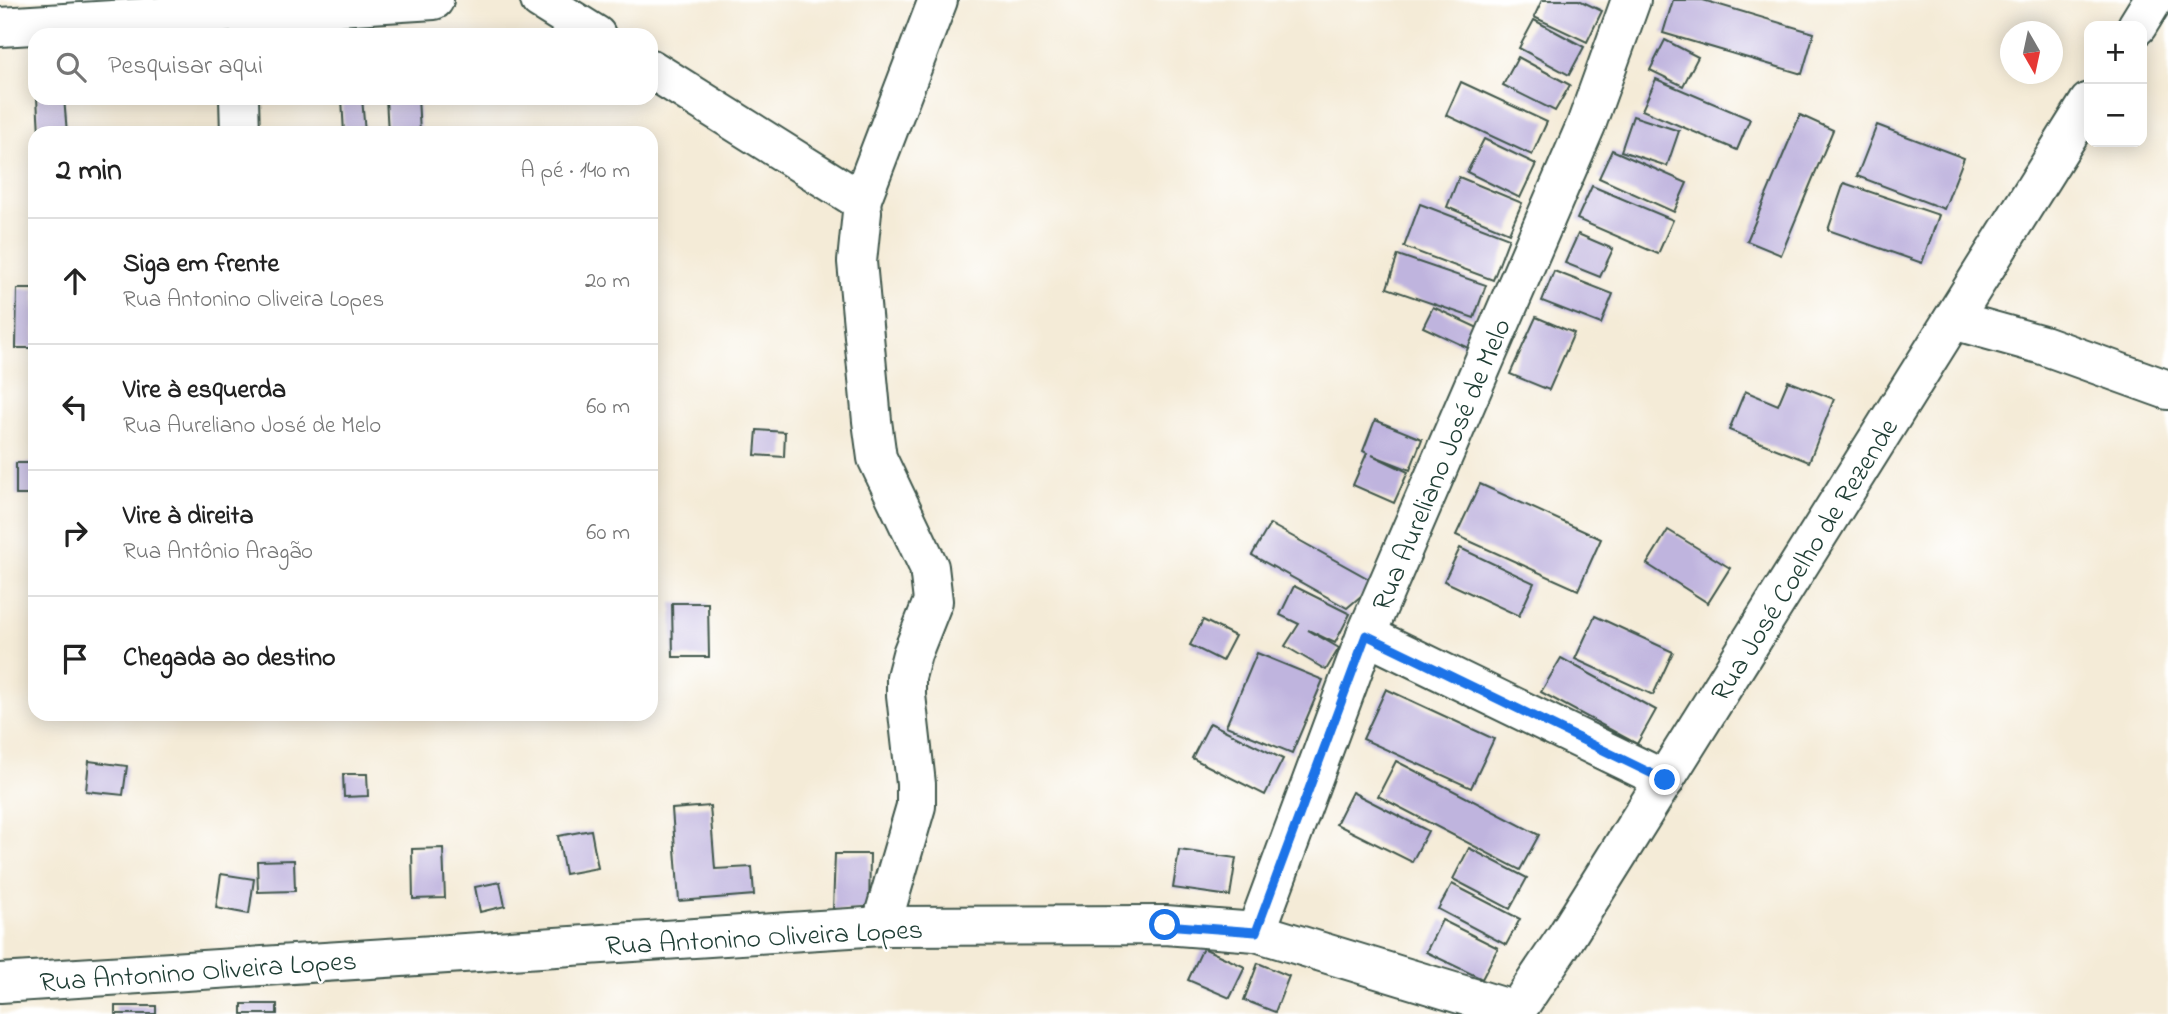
<!DOCTYPE html>
<html lang="pt">
<meta charset="utf-8">
<style>
:root{--surface:#fff;--page:#f2f2f2;--text:#222;--muted:#767676;--line:#e0e0e0}
body{margin:0;font-family:"Indie Flower",sans-serif;background:var(--page);color:var(--text)}
.controls{position:absolute;right:21px;top:21px;display:grid;overflow:hidden;border-radius:14px;box-shadow:0 4px 18px #0003}
.controls button{width:63px;height:63px;display:grid;place-items:center;padding:0;border:0;border-bottom:2px solid var(--line);background:var(--surface);color:var(--text);font:35px sans-serif}
.compass{position:absolute;left:2000px;top:21px;width:63px;height:63px;border-radius:50%;background:var(--surface);box-shadow:0 4px 18px #0003;rotate:171deg}
.stop{position:absolute;width:21px;height:21px;margin:-16px;border:5px solid #1a73e8;border-radius:50%;background:#fff}
.stop.end{background:#1a73e8;border-color:#fff;box-shadow:0 2px 7px #0008}
.list{margin:0;padding:0;list-style:none}
h2{display:flex;justify-content:space-between;align-items:center;height:91px;margin:0;padding:0 28px;font-size:30px}
h2 small{font-size:23px;font-weight:400;color:var(--muted)}
.list li{display:grid;grid-template-columns:46px 1fr auto;gap:21px;align-items:center;box-sizing:border-box;height:126px;padding:0 28px;border-top:2px solid var(--line)}
.list b{display:block;font-size:26px;white-space:nowrap}
.list p{margin:0;font-size:23px;white-space:nowrap;color:var(--muted)}
.list em{font-size:23px;font-style:normal;color:var(--muted)}
.icon{flex:none;width:38px;height:38px;fill:none;stroke:currentColor;stroke-width:2;stroke-linecap:round;stroke-linejoin:round}
.map{position:relative;flex:none;width:2168px;height:1014px;overflow:hidden}
.search{position:absolute;background:var(--surface);box-shadow:0 4px 18px #0003;left:28px;top:28px;width:630px;height:77px;display:flex;align-items:center;gap:18px;box-sizing:border-box;padding:0 24px;border-radius:21px;color:var(--muted);font-size:26px}
.panel{position:absolute;background:var(--surface);box-shadow:0 4px 18px #0003;left:28px;top:126px;width:630px;height:595px;border-radius:21px}
.map>svg:first-child{display:block}
.building{fill:#bfb4de}
.lines{fill:none;stroke-linecap:round;stroke-linejoin:round}
.minor-casing{stroke:#3f574c;stroke-width:42}
.minor{stroke:#fff;stroke-width:38}
.route{stroke:#1a73e8;stroke-width:9}
.labels{text-anchor:middle;stroke-width:5;stroke-linejoin:round;paint-order:stroke}
.street-label{font-size:28px;fill:#1f3d34;stroke:#fff}
</style>
<div class="map">
<svg width="2168" height="1014" viewBox="0 0 2168 1014">
<rect width="100%" height="100%" fill="#fff"/>
<filter id="ink" filterUnits="userSpaceOnUse"><feTurbulence type="fractalNoise" baseFrequency=".0143" numOctaves="2"/><feDisplacementMap in="SourceGraphic" scale="14" xChannelSelector="R" yChannelSelector="G"/><feConvolveMatrix kernelMatrix="1 2 1 2 8 2 1 2 1" color-interpolation-filters="sRGB"/></filter>
<filter id="wash" filterUnits="userSpaceOnUse"><feTurbulence type="fractalNoise" baseFrequency=".00686" numOctaves="4" result="noise"/><feDisplacementMap in="SourceGraphic" scale="28" xChannelSelector="R" yChannelSelector="G"/><feGaussianBlur stdDeviation="1.57" result="paint"/><feColorMatrix in="noise" values="0 0 0 0 0 0 0 0 0 0 0 0 0 0 0 0 0 1.4 0 .05"/><feComposite in="paint" operator="in"/></filter>
<g filter="url(#wash)">
<rect width="100%" height="100%" fill="#f4ebd7"/>
<g id="blocks">
<g class="building">
<path d="M1542 0H1579L1602 11 1587 42 1534 17Z"/>
<path d="M1673 0H1703L1814 33 1802 74 1663 33Z"/>
<path d="M1534 20 1584 47 1569 75 1519 48Z"/>
<path d="M1665 40 1698 57 1683 86 1650 70Z"/>
<path d="M1518 57 1570 85 1555 111 1503 85Z"/>
<path d="M1656 79 1750 119 1737 150 1642 110Z"/>
<path d="M1461 82 1547 122 1532 155 1446 115Z"/>
<path d="M37 98H64L67 133H39Z"/>
<path d="M362 98 365 133H344L342 99Z"/>
<path d="M386 98H418L420 132 388 133Z"/>
<path d="M1800 115 1833 130 1781 255 1747 241Z"/>
<path d="M1633 116 1679 131 1667 166 1621 151Z"/>
<path d="M1877 125 1964 158 1944 209 1857 176Z"/>
<path d="M1484 139 1536 164 1520 198 1467 172Z"/>
<path d="M1612 150 1687 183 1674 212 1599 178Z"/>
<path d="M1459 177 1522 203 1509 233 1447 207Z"/>
<path d="M1844 183 1939 215 1922 263 1828 230Z"/>
<path d="M1592 186 1673 220 1658 254 1577 219Z"/>
<path d="M1420 204 1509 238 1493 280 1404 247Z"/>
<path d="M1578 234 1613 249 1600 277 1565 263Z"/>
<path d="M1398 255 1486 285 1474 318 1387 288Z"/>
<path d="M1554 271 1613 294 1601 324 1542 301Z"/>
<path d="M17 289H35V348H16Z"/>
<path d="M1433 307 1478 328 1468 348 1423 327Z"/>
<path d="M1536 317 1574 333 1549 390 1510 374Z"/>
<path d="M1788 381 1834 399 1809 462 1729 430 1745 391 1778 405Z"/>
<path d="M1375 420 1422 439 1410 470 1372 455 1408 472 1394 503 1353 485 1367 453 1363 451Z"/>
<path d="M757 430 785 432 784 457 755 455Z"/>
<rect x="16" y="463" width="19" height="32"/>
<path d="M1480 484 1601 539 1578 590 1456 535Z"/>
<path d="M1270 524 1376 583 1347 608 1252 555Z"/>
<path d="M1668 530 1730 568 1708 603 1647 564Z"/>
<path d="M1460 548 1534 583 1519 616 1444 581Z"/>
<path d="M1294 586 1350 614 1335 643 1308 630 1339 648 1326 670 1285 646 1299 624 1280 615Z"/>
<path d="M672 603H708L709 657H673Z"/>
<path d="M1595 616 1673 652 1653 695 1575 659Z"/>
<path d="M1203 620 1235 636 1222 661 1190 645Z"/>
<path d="M1257 653 1323 680 1292 753 1226 726Z"/>
<path d="M1561 658 1656 710 1637 744 1541 692Z"/>
<path d="M1386 689 1494 739 1471 788 1363 739Z"/>
<path d="M1210 723 1283 759 1265 795 1192 758Z"/>
<path d="M89 761 127 766 123 795 86 791Z"/>
<path d="M1396 761 1539 835 1520 870 1378 796Z"/>
<path d="M343 774H367L368 796 344 797Z"/>
<path d="M1352 792 1428 831 1412 862 1336 824Z"/>
<path d="M710 806 715 869 752 867 754 895 679 901 672 809Z"/>
<path d="M591 830 598 868 565 874 558 836Z"/>
<path d="M443 848 445 898 413 899 412 849Z"/>
<path d="M1469 848 1527 878 1510 909 1453 879Z"/>
<path d="M1179 850 1236 858 1230 896 1173 888Z"/>
<path d="M835 854H870L869 911 833 910Z"/>
<path d="M294 860 295 891 258 892 257 861Z"/>
<path d="M221 874 254 879 249 914 216 908Z"/>
<path d="M500 882 505 906 480 912 475 887Z"/>
<path d="M1452 884 1520 919 1506 945 1438 909Z"/>
<path d="M1442 920 1498 948 1482 979 1426 952Z"/>
<path d="M1203 948 1245 967 1230 998 1188 980Z"/>
<path d="M1258 963 1289 976 1275 1012 1244 1000Z"/>
<rect x="242" y="1004" width="35" height="10"/>
<rect x="115" y="1006" width="41" height="8"/>
</g>
</g>
</g>
<g filter="url(#ink)">
<use href="#blocks" fill-opacity="0" stroke="#3f574c" stroke-width="2"/>
<g class="lines">
<g class="minor-casing">
<g id="minor">
<path d="M540 0 596 35"/>
<path d="M2137 26 2153 0"/>
<path d="M0 27 434 0"/>
<path d="M651 69 861 201 938 0"/>
<path d="M239 98 240 133"/>
<path d="M856 193 861 201 862 212 857 262 872 421 877 458 929 567 933 601 912 654 906 677V695L916 784V806L881 926"/>
<path d="M1953 320 2043 345 2168 390"/>
<path d="M1366 635 1665 780"/>
<path d="M1256 932 1366 635 1586 125 1631 0"/>
<path d="M0 983 881 926 1165 925 1256 932 1516 1011"/>
<path d="M1514 1014 1566 937 2089 102"/>
</g>
</g>
<use href="#minor" class="minor"/>
</g>
</g>
<g class="lines" filter="url(#ink)">
<path class="route" d="M1165 925 1256 932 1366 635 1665 780"/>
</g>
<g class="labels">
<g class="street-label">
<text transform="translate(1440 464) rotate(-67)" y="10">Rua Aureliano José de Melo</text>
<text transform="translate(1803 559) rotate(-58)" y="10">Rua José Coelho de Rezende</text>
<text transform="translate(764 936) rotate(-3)" y="10">Rua Antonino Oliveira Lopes</text>
<text transform="translate(198 970) rotate(-4)" y="10">Rua Antonino Oliveira Lopes</text>
</g>
</g>
</svg>
<div class="controls">
<button>+</button>
<button>−</button>
</div>
<svg class="compass" viewBox="-18 -18 36 36"><path d="M0-13l5 13h-10z" fill="#e53935"/><path d="M0 13l5-13h-10z" fill="#767676"/></svg>
<div class="stop" style="left:1165px;top:925px"></div>
<div class="stop end" style="left:1665px;top:780px"></div>
<div class="search"><svg class="icon" aria-label="search" viewBox="0 0 24 24"><circle cx="10" cy="10" r="6"/><path d="M15 15l6 6"/></svg>Pesquisar aqui</div>
<section class="panel">
<h2>2 min<small>A pé · 140 m</small></h2>
<ul class="list">
<li><svg class="icon" aria-label="ahead" viewBox="0 0 24 24"><path d="M12 20V5M6 11l6-6 6 6"/></svg><div><b>Siga em frente</b><p>Rua Antonino Oliveira Lopes</p></div><em>20 m</em></li>
<li><svg class="icon" aria-label="left" viewBox="0 0 24 24"><path d="M17 20v-9H6M10 6l-5 5 5 5"/></svg><div><b>Vire à esquerda</b><p>Rua Aureliano José de Melo</p></div><em>60 m</em></li>
<li><svg class="icon" aria-label="right" viewBox="0 0 24 24"><path d="M7 20v-9h11M14 6l5 5-5 5"/></svg><div><b>Vire à direita</b><p>Rua Antônio Aragão</p></div><em>60 m</em></li>
<li><svg class="icon" aria-label="arrive" viewBox="0 0 24 24"><path d="M6 21V4h12l-3 4 3 4H6"/></svg><div><b>Chegada ao destino</b></div></li>
</ul>
</section>
</div>
